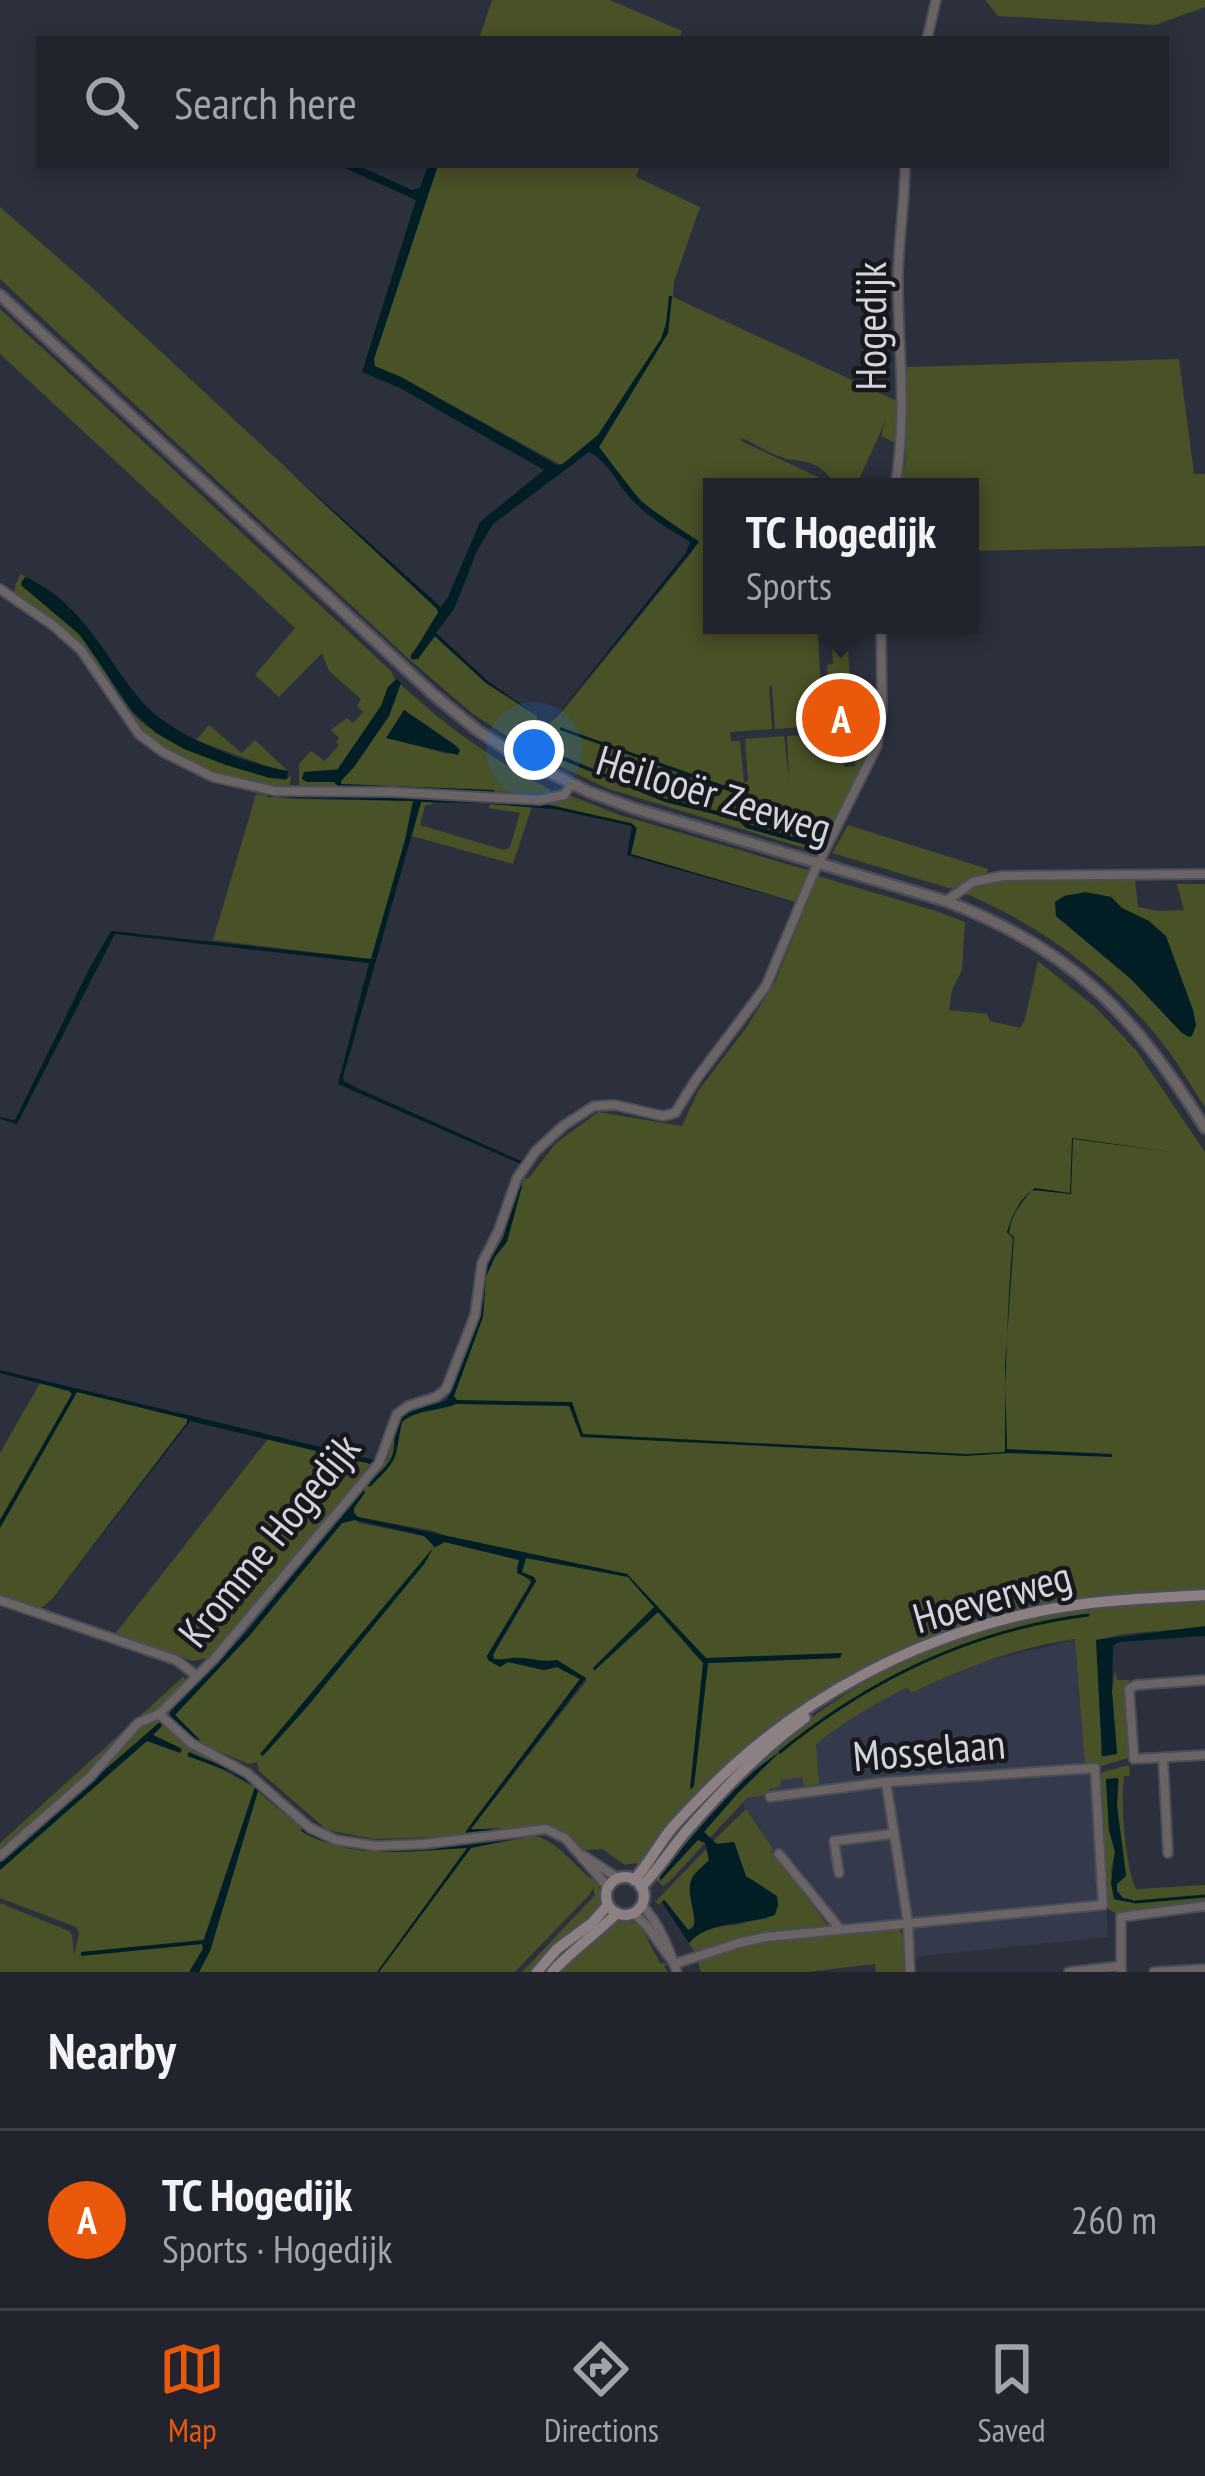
<!DOCTYPE html>
<meta charset="utf-8">
<style>
:root{--surface:#21242d;--page:#2d3039;--text:#f1f3f6;--muted:#a2a4aa;--line:#3e4149;--accent:#ea580c}
body{margin:0;font-family:"PT Sans Narrow",sans-serif;background:var(--page);color:var(--text)}
.you{position:absolute;left:534px;top:750px;width:42px;height:42px;margin:-30px;border:9px solid #fff;border-radius:50%;background:#1a73e8;box-shadow:0 0 0 18px #1a73e833}
.badge{display:grid;place-items:center;width:78px;height:78px;border-radius:50%;background:var(--accent);color:#fff;font-size:39px;font-weight:700}
.pin{position:absolute;translate:-50% -50%;border:6px solid #fff;box-shadow:0 3px 12px #0006}
.popup{position:absolute;left:703px;top:478px;width:276px;height:156px;box-sizing:border-box;display:grid;place-content:center;border-radius:0px;background:var(--surface);filter:drop-shadow(0 3px 9px #0005);font-size:39px;white-space:nowrap;color:var(--muted)}
.popup b{font-size:45px;color:var(--text)}
.popup::after{content:'';position:absolute;left:50%;top:100%;margin-left:-24px;border:24px solid transparent;border-top-color:var(--surface)}
.list{margin:0;padding:0;list-style:none}
h2{display:flex;justify-content:space-between;align-items:center;height:156px;margin:0;padding:0 48px;font-size:51px}
h2 small{font-size:39px;font-weight:400;color:var(--muted)}
.list li{display:grid;grid-template-columns:78px 1fr auto;gap:36px;align-items:center;box-sizing:border-box;height:180px;padding:0 48px;border-top:3px solid var(--line)}
.list b{display:block;font-size:45px;white-space:nowrap}
.list p{margin:0;font-size:39px;white-space:nowrap;color:var(--muted)}
.list em{font-size:39px;font-style:normal;color:var(--muted)}
.icon{flex:none;width:66px;height:66px;fill:none;stroke:currentColor;stroke-width:2;stroke-linecap:round;stroke-linejoin:round}
.map{position:relative;flex:none;width:1205px;height:1972px;overflow:hidden}
.search{position:absolute;background:var(--surface);box-shadow:0 6px 18px #0003;left:36px;right:36px;top:36px;height:132px;display:flex;align-items:center;gap:30px;box-sizing:border-box;padding:0 42px;border-radius:0px;color:var(--muted);font-size:45px}
.sheet{height:336px;background:var(--surface)}
nav{display:flex;justify-content:space-around;align-items:center;box-sizing:border-box;height:168px;border-top:3px solid var(--line);background:var(--surface);font-size:33px;color:var(--muted)}
nav a{display:grid;justify-items:center;gap:6px}
nav .on{color:var(--accent)}
.map>svg:first-child{display:block}
.built{fill:#34394b}
.green{fill:#495127;fill-rule:evenodd}
.water{fill:#001e24}
.lines{fill:none;stroke-linecap:round;stroke-linejoin:round}
.stream{stroke:#001e24;stroke-width:3}
.minor-casing{stroke:#4a4e59;stroke-width:12}
.tertiary-casing{stroke:#4a4e59;stroke-width:14}
.secondary-casing{stroke:#4a4e59;stroke-width:15}
.minor{stroke:#6b6465;stroke-width:8}
.tertiary{stroke:#6b6465;stroke-width:9}
.secondary{stroke:#8c8082;stroke-width:10}
.labels{text-anchor:middle;stroke-width:9;stroke-linejoin:round;paint-order:stroke}
.street-label{font-size:42px;fill:#d1d4db;stroke:#17181e}
</style>
<div class="map">
<svg width="1205" height="1972" viewBox="0 0 1205 1972">
<rect width="100%" height="100%" fill="#2c303c"/>
<path class="built" d="M1092 1636 1108 1937 913 1957 909 1925 834 1932 770 1850 772 1848 740 1801 843 1722 875 1703 907 1688 910 1693 978 1663Z"/>
<g class="green">
<path d="M492 0H610L682 31 679 39H479Z"/>
<path d="M985 0H1205V7L1155 25 998 16Z"/>
<path d="M438 165H640L636 177 700 207 674 282 673 297 897 401 896 443 881 436 886 420 856 486C839 488 836 483 824 471 813 461 800 461 787 459 772 455 756 444 742 438L741 441 839 487H712V625H855L848 646 851 706 838 707 837 694 829 693 827 665 833 664 831 635 818 636 821 689 813 691 816 726 775 729 772 686 769 687 772 729 730 732 731 741H740L744 782 748 781 745 739 784 736 789 780 787 736 828 734V731H833L836 744 844 750V767L855 766V750L843 747 837 738 845 730 858 731V745L869 748 871 755 821 853 609 789 527 751 534 741 531 746 534 749 665 802 738 820 746 828 818 848V844L748 824 742 792 559 728 740 795 742 817 663 798 537 745 545 732 542 730 562 712 692 552 697 539C646 511 632 493 599 447L668 333 672 297H669L666 324 661 339 598 435 561 465 401 377 377 368 374 366V359Z"/>
<path d="M0 207 87 283 437 608 439 612 410 657 414 661 434 636 486 683 537 716V723L521 745 473 714 410 660 0 279Z"/>
<path d="M0 309 391 671 395 680 388 687 381 706 338 769 304 772 302 779 305 781 334 782 338 784V789H303L299 784V764L311 751 325 761 339 745 336 742 339 738 331 730 347 718 353 723 363 712 357 706 361 699 329 671 322 653 279 697 255 675 295 628 0 354Z"/>
<path d="M1179 359 1194 474H1205V546L970 551V487H900L906 459 907 367Z"/>
<path d="M21 574 26 577 24 578 22 586C47 604 74 625 91 650 107 672 119 701 139 720 164 743 252 778 286 780L291 775 290 784 285 790 210 774 168 754 138 729 98 668 14 596 15 585Z"/>
<path d="M400 684C447 727 494 761 551 790L548 794 342 785 341 781 354 767 389 716ZM404 710 455 745 448 754 387 738Z"/>
<path d="M209 725 242 753 255 740 288 771 272 768 196 740Z"/>
<path d="M256 794 295 799 413 801V809L405 840 371 959 213 940Z"/>
<path d="M571 796 620 815 811 871 798 905 794 904 796 902 631 854 633 824 552 805 490 798 551 802Z"/>
<path d="M433 801 432 804 425 806 420 825 504 850 510 847 520 813 489 808 490 804 532 806 513 864 412 836 421 802Z"/>
<path d="M848 825 988 869 987 873 971 877 952 889 832 853Z"/>
<path d="M818 876 936 911 965 922 962 970 952 990 949 1010 987 1014 990 1021 1020 1028 1025 1019 1038 961 1095 1007 1136 1050 1205 1152V1589L1083 1599 1039 1606 948 1632 766 1734 642 1867 636 1863 625 1865 602 1849 580 1850C552 1821 542 1825 504 1831L500 1828 470 1830 587 1680 557 1660C543 1663 534 1660 521 1658 511 1658 504 1661 494 1659L493 1655 536 1581 521 1572 526 1558 628 1577 655 1608 593 1668 594 1670 658 1612 704 1664 690 1787 694 1785 708 1663 840 1658 841 1654 706 1659 627 1574 450 1538 434 1531 358 1517 354 1513V1508L365 1493 363 1489 388 1459 393 1434 404 1414 435 1407 449 1399 482 1306 484 1269 508 1227 524 1178 528 1179 556 1143 598 1112 682 1126 698 1091 746 1028 775 982Z"/>
<path d="M1017 878 1135 879 1138 907 1158 911 1184 910 1177 884H1205V1107C1189 1083 1175 1058 1157 1036 1104 972 1039 924 962 892 977 881 999 879 1017 878ZM1086 893 1111 897 1122 908 1182 1033 1131 979 1056 916 1064 896Z"/>
<path d="M40 1383 70 1391 72 1394 0 1520V1453Z"/>
<path d="M77 1392 187 1418V1422L53 1598 43 1607 36 1608 0 1595V1528Z"/>
<path d="M268 1439 371 1464 211 1657 193 1661 115 1634Z"/>
<path d="M355 1519 359 1523 424 1536 431 1541 434 1548 444 1542 519 1560 516 1569 531 1582 487 1656 488 1660 500 1667 508 1662 544 1670 557 1667 580 1679 474 1820 466 1836 374 1839 327 1830 259 1771 257 1762 248 1764 198 1742 199 1739 175 1715 249 1636 342 1523Z"/>
<path d="M1205 1598V1627L1123 1634 1096 1640 1103 1740 1101 1754 1105 1757 1117 1753 1112 1692 1115 1671 1117 1680H1130L1127 1688 1131 1757 1098 1767 1097 1763 1085 1764 1075 1639C1018 1647 963 1668 911 1693L907 1688C873 1704 845 1721 816 1744L819 1784 804 1786 802 1777 781 1780 780 1787 769 1789V1794L747 1798 669 1882 663 1886 654 1878C757 1743 871 1652 1040 1615 1094 1603 1150 1602 1205 1598Z"/>
<path d="M184 1676 185 1681 156 1710 117 1738 90 1770 19 1838 0 1852V1843Z"/>
<path d="M157 1718 190 1747 213 1762 190 1753 255 1787 203 1941 82 1952 81 1955 202 1944 203 1949 189 1972H0V1903L69 1931 72 1935 74 1955 79 1933 76 1927 0 1898V1870L148 1740 181 1748 153 1735 110 1765 75 1798 135 1730 146 1721Z"/>
<path d="M1129 1765 1130 1776H1124C1120 1803 1126 1869 1136 1889L1205 1885V1902L1117 1914 1108 1909 1099 1778 1103 1772ZM1114 1778 1119 1780 1117 1806 1126 1874 1117 1884V1892L1123 1898 1133 1900 1134 1903 1114 1899 1111 1870 1115 1852 1109 1830 1106 1780Z"/>
<path d="M258 1791 302 1828V1831C352 1860 411 1851 467 1847V1850L377 1972H199L210 1951Z"/>
<path d="M746 1809 773 1849 771 1851 829 1927 749 1936 694 1951 689 1943C701 1928 717 1927 735 1925 747 1923 755 1919 767 1919L746 1876 734 1842 717 1844 713 1841Z"/>
<path d="M535 1836C559 1842 574 1866 592 1879L595 1876C602 1889 602 1900 598 1913L534 1972H522L595 1895 593 1888 590 1894 515 1972H379L471 1848Z"/>
<path d="M707 1848 709 1860C699 1872 690 1883 691 1900 693 1917 701 1915 689 1931L665 1900 658 1905 656 1901Z"/>
<path d="M618 1921 639 1923 660 1963 667 1964 664 1967 668 1972H556L613 1922Z"/>
<path d="M899 1929 906 1942 908 1972H876L875 1964 807 1972H701L698 1962 744 1947 769 1942Z"/>
</g>
<g class="water">
<path d="M338 165H357L412 190 420 188 428 165H438L374 359 375 366 401 377 557 465 563 464 598 435 661 339 666 324 669 296H672L668 333 599 447 641 502 699 542 551 723 686 553 690 542C671 530 651 519 634 502 619 487 608 461 589 452L493 524 477 551 454 609 436 633 489 682 536 715 486 683 435 636 418 659H411V655C422 642 428 627 438 613L437 609 286 468 441 607 448 597 480 522 544 470 400 388 362 372 416 200Z"/>
<path d="M25 577C85 603 105 660 145 705 174 736 245 764 288 771L287 779 270 778 226 765 184 749 156 733 132 711 80 635 22 586 21 583Z"/>
<path d="M397 679 401 683 389 716 354 767 341 781V784L494 790V792L340 788 334 782H307L302 779 304 772 337 770 381 706 388 687Z"/>
<path d="M404 710 455 745 460 750 458 755 386 738Z"/>
<path d="M560 727 742 792 746 796 748 824 817 844 821 838 826 840 822 848H818L746 828 738 820 665 802 532 747 543 729 546 732 537 744 539 747 663 798 742 817 740 795 560 730Z"/>
<path d="M268 795 481 799 480 803 421 802 343 1077 344 1081 359 1089 521 1161 525 1156 527 1157 521 1164 338 1084 369 963 115 934 17 1124 0 1119V1117L15 1120 89 969 111 931 371 959 405 840 413 801 268 797Z"/>
<path d="M490 799 539 803 631 823 637 828 631 854 797 903 627 855 632 826 554 809 490 804Z"/>
<path d="M1086 892 1111 897 1122 908 1149 921 1166 936 1193 1010 1196 1025 1192 1036 1189 1037 1182 1033 1131 979 1056 916 1055 902 1064 896Z"/>
<path d="M1072 1138 1179 1153 1073 1139 1071 1194 1032 1190C1021 1203 1011 1215 1009 1233L1014 1237 1005 1366 1007 1449 1112 1454V1457L1008 1453 966 1456 581 1437 569 1406 456 1404C436 1412 418 1409 402 1422 394 1460 401 1457 370 1487L367 1484C376 1475 390 1465 393 1453 397 1436 389 1419 409 1409 422 1403 435 1406 447 1400L477 1320 481 1304 483 1271 503 1238 520 1185 522 1186 507 1242 495 1257 486 1277 483 1317 454 1396 457 1400 572 1402 583 1434 967 1454 1004 1452 1005 1450C1005 1379 1007 1309 1013 1238L1007 1232C1012 1215 1020 1198 1035 1188L1070 1193Z"/>
<path d="M0 1370 374 1460 371 1464 190 1421 53 1598 187 1423V1419L77 1392 0 1528V1520L72 1394 69 1391 0 1373Z"/>
<path d="M363 1489 365 1492 354 1508V1513L358 1517 627 1574 706 1658 842 1653 840 1658 708 1663 694 1786 690 1790 703 1663 658 1612 594 1671 593 1668 654 1607 628 1577 526 1558 522 1572 534 1577 536 1581 493 1654 494 1659C500 1660 506 1659 512 1658 527 1656 541 1663 557 1660L586 1678 471 1829H493L492 1833 466 1836V1831L474 1820 580 1679 557 1667 544 1670 508 1662 500 1667 488 1660 487 1656 531 1583 530 1579 517 1573 519 1560 445 1542 435 1547 424 1536 355 1520 342 1523 249 1636 175 1715 200 1740 198 1742 176 1724 170 1715 171 1710 244 1635Z"/>
<path d="M433 1548 425 1563 307 1707 263 1756 260 1754Z"/>
<path d="M1205 1626V1636L1119 1642 1113 1646 1112 1692 1117 1754 1102 1756 1096 1640Z"/>
<path d="M161 1721 162 1726 153 1735 182 1749 180 1753 147 1741 0 1870V1861Z"/>
<path d="M189 1752C226 1768 264 1782 287 1816L258 1791 210 1951 199 1972H189L203 1949 202 1944 81 1956V1952L204 1940 255 1787 231 1772 187 1756Z"/>
<path d="M780 1752 738 1793 704 1832 717 1844 734 1842 746 1876 777 1896 778 1905 775 1915C747 1925 709 1920 689 1943L662 1902 664 1900 688 1930 694 1927C697 1911 683 1889 694 1875 698 1869 704 1866 709 1860L705 1843 698 1840 660 1881V1874C693 1836 737 1778 780 1752Z"/>
<path d="M1118 1778 1117 1806 1126 1876 1117 1884V1891L1123 1898 1133 1900 1134 1903 1114 1899 1111 1883 1115 1852 1109 1830 1106 1779Z"/>
<path d="M302 1828C369 1861 450 1847 521 1834L520 1837 471 1848 379 1972H377L467 1848C408 1851 354 1861 301 1831Z"/>
</g>
<g class="lines">
<g class="stream">
<path d="M780 1752C871 1678 971 1630 1088 1615"/>
<path d="M1135 1902 1205 1896"/>
</g>
<g class="minor-casing">
<g id="minor">
<path d="M927 39 936 0"/>
<path d="M895 487C907 420 899 355 898 288 897 247 905 206 905 165"/>
<path d="M0 589 54 626 81 650 139 734 163 752 213 777 275 791 393 792 539 800 564 795 571 784"/>
<path d="M946 901 973 882 1002 876 1205 874"/>
<path d="M0 1600 176 1660 197 1676"/>
<path d="M1205 1680 1136 1685 1129 1689 1134 1759 1205 1755"/>
<path d="M159 1714 191 1743 247 1773 310 1828 336 1840 375 1846 424 1844 546 1829 565 1838 608 1887"/>
<path d="M1163 1758 1168 1853"/>
<path d="M886 1782 908 1923 910 1972"/>
<path d="M779 1854 839 1928"/>
<path d="M0 1856 90 1777 138 1723 159 1714 215 1658 379 1463 397 1414 408 1406 436 1397 446 1389 475 1315 482 1263 498 1232 517 1178 536 1151 563 1126 594 1106 615 1105 663 1116 675 1113 697 1078 766 986 813 874 877 746 882 709 881 625"/>
<path d="M584 1856 618 1878"/>
<path d="M839 1873 834 1841 892 1834"/>
<path d="M642 1905C660 1925 668 1947 677 1972"/>
<path d="M633 1913 646 1925 673 1962"/>
<path d="M674 1964 739 1943 766 1937 1103 1905 1095 1768 886 1782 770 1797"/>
<path d="M1069 1972 1121 1966"/>
<path d="M1121 1972V1917L1205 1906"/>
<path d="M1154 1972 1205 1969"/>
</g>
</g>
<g class="tertiary-casing">
<path id="tertiary" d="M0 295 434 695 477 730 518 757 589 792 633 808 946 901C1074 950 1134 1015 1205 1128"/>
</g>
<g class="secondary-casing">
<g id="secondary">
<circle cx="625" cy="1896" r="19"/>
<path d="M634 1880C649 1864 658 1845 672 1828 686 1812 702 1796 717 1781 804 1696 920 1635 1040 1611 1094 1600 1150 1598 1205 1595"/>
<path d="M641 1887C659 1869 672 1847 689 1828 724 1788 762 1749 805 1718"/>
<path d="M537 1972 557 1949 592 1923 608 1905"/>
<path d="M552 1972C572 1950 596 1934 617 1913"/>
</g>
</g>
<use href="#minor" class="minor"/>
<use href="#tertiary" class="tertiary"/>
<use href="#secondary" class="secondary"/>
</g>
<g class="labels">
<g class="street-label">
<text transform="translate(871 326) rotate(-90)" y="15">Hogedijk</text>
<text transform="translate(714 794) rotate(17)" y="15">Heilooër Zeeweg</text>
<text transform="translate(269 1540) rotate(-51)" y="15">Kromme Hogedijk</text>
<text transform="translate(992 1597) rotate(-16)" y="15">Hoeverweg</text>
<text transform="translate(929 1750) rotate(-5)" y="15">Mosselaan</text>
</g>
</g>
</svg>
<div class="you"></div>
<div class="pin badge" style="left:841px;top:718px">A</div>
<div class="popup"><b>TC Hogedijk</b>Sports</div>
<div class="search"><svg class="icon" aria-label="search" viewBox="0 0 24 24"><circle cx="10" cy="10" r="6"/><path d="M15 15l6 6"/></svg>Search here</div>
</div>
<section class="sheet">
<h2>Nearby<small></small></h2>
<ul class="list">
<li><span class="badge">A</span><div><b>TC Hogedijk</b><p>Sports · Hogedijk</p></div><em>260 m</em></li>
</ul>
</section>
<nav>
<a class="on"><svg class="icon" aria-label="map" viewBox="0 0 24 24"><path d="M3 6l6-2 6 2 6-2v14l-6 2-6-2-6 2zM9 4v14M15 6v14"/></svg>Map</a>
<a><svg class="icon" aria-label="directions" viewBox="0 0 24 24"><path d="M12 3l9 9-9 9-9-9zM9 14v-3h6M13 9l2 2-2 2"/></svg>Directions</a>
<a><svg class="icon" aria-label="saved" viewBox="0 0 24 24"><path d="M7 4h10v16l-5-4-5 4z"/></svg>Saved</a>
</nav>
